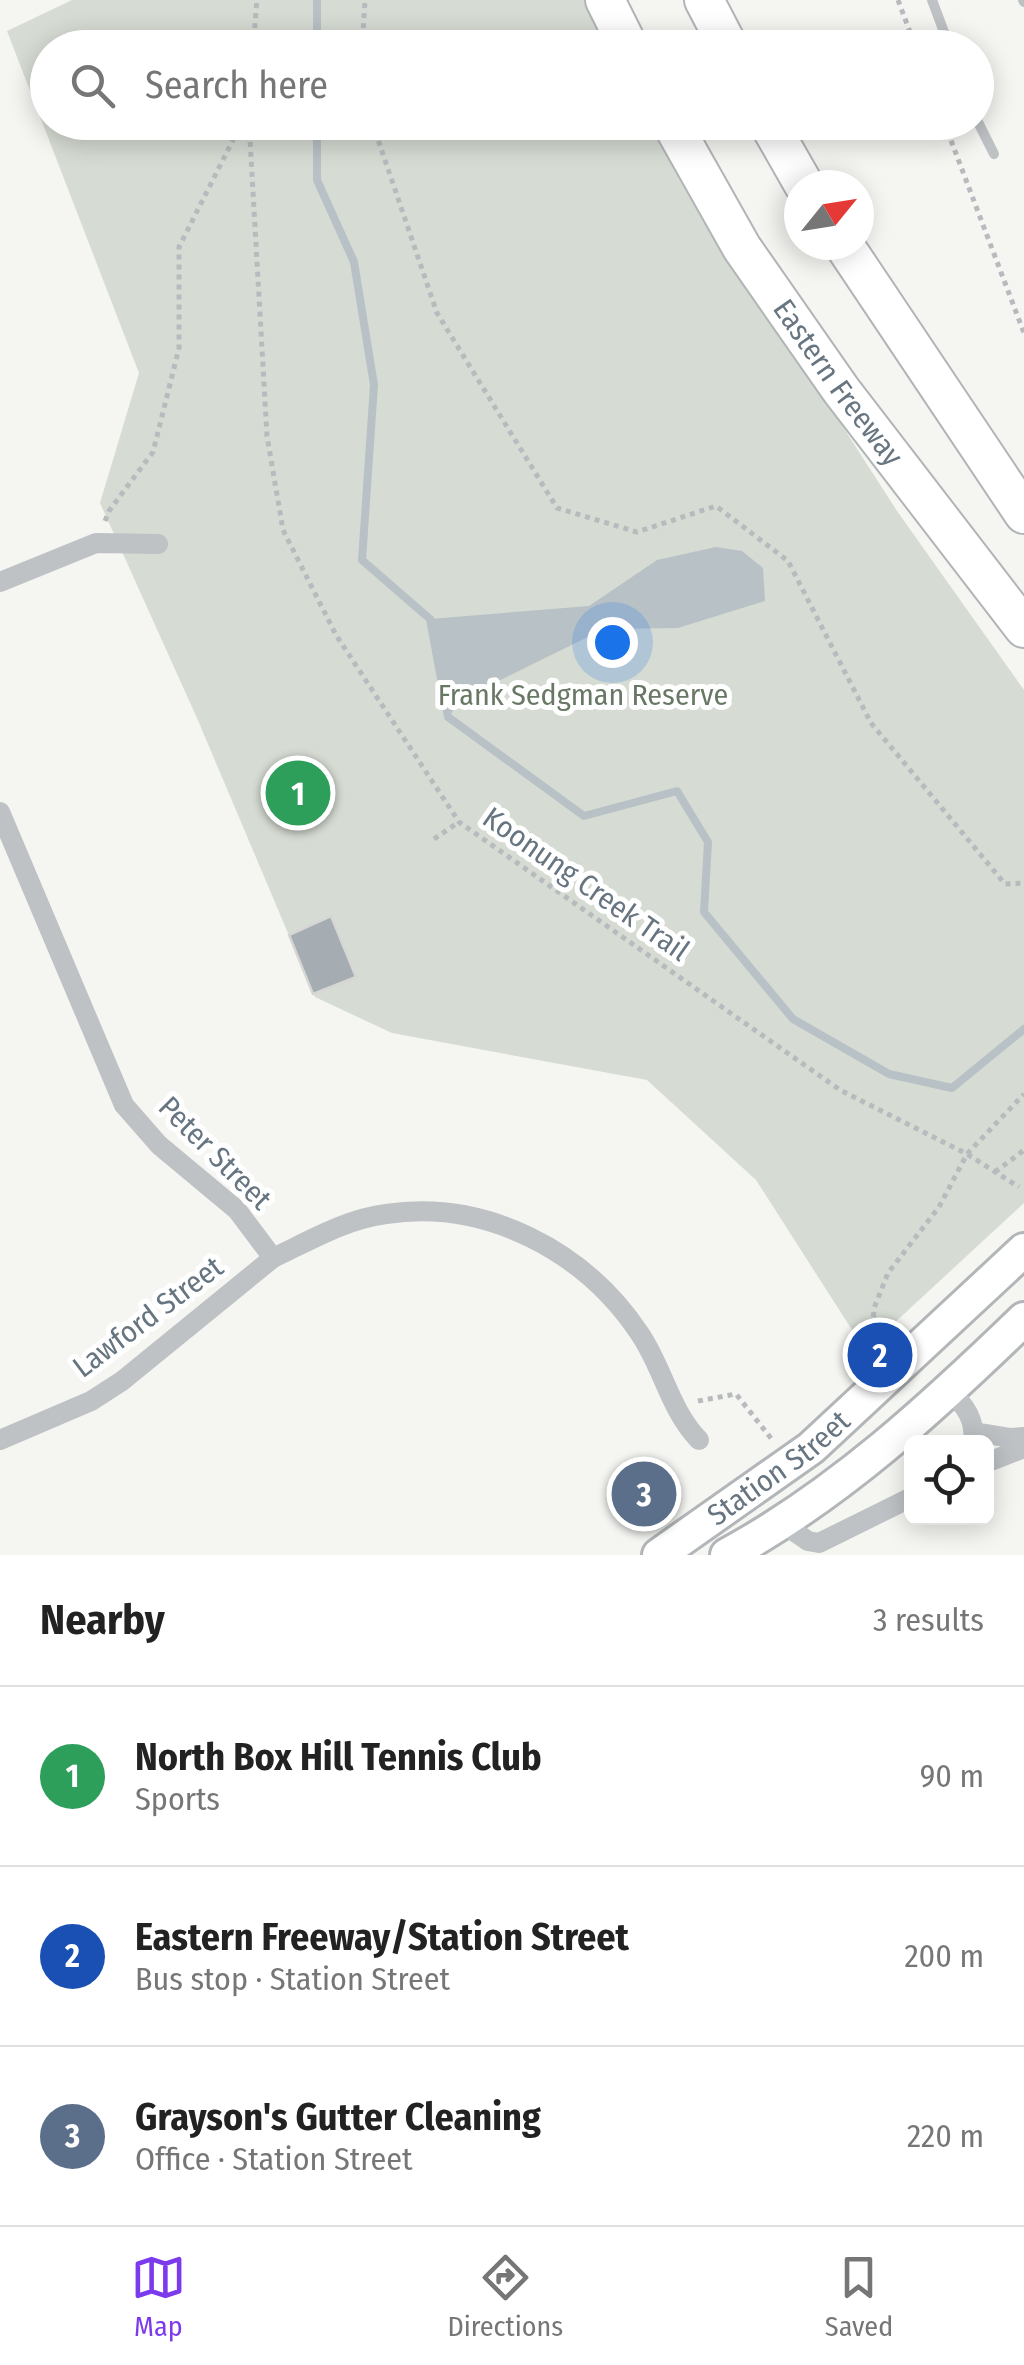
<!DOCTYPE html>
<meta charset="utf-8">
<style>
:root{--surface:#fff;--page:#f2f2f2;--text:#222;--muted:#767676;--line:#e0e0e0;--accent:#7c3aed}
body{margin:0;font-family:"Fira Sans Condensed",sans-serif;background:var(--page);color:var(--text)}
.controls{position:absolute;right:30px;bottom:30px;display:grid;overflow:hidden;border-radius:15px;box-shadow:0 5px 25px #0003}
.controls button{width:90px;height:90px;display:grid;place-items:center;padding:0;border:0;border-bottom:2px solid var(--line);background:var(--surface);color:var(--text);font:50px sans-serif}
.compass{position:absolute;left:784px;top:170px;width:90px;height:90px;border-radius:50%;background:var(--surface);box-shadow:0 5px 25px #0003;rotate:60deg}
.you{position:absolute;left:612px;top:642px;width:35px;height:35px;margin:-25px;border:8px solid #fff;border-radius:50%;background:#1a73e8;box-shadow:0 0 0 15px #1a73e833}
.badge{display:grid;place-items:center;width:65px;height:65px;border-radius:50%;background:var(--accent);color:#fff;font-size:32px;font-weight:700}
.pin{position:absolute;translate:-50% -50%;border:5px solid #fff;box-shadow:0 2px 10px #0006}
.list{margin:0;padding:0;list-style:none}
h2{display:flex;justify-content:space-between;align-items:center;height:130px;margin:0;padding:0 40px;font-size:42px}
h2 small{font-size:32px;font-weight:400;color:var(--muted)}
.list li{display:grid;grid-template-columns:65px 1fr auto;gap:30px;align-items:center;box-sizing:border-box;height:180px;padding:0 40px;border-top:2px solid var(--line)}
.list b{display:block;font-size:38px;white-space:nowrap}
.list p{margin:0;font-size:32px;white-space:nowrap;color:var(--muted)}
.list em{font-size:32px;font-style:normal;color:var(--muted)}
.icon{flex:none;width:55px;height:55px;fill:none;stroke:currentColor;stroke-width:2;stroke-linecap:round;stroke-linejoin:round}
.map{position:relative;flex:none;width:1024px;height:1555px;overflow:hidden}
.search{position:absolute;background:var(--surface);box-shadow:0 5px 25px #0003;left:30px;right:30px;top:30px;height:110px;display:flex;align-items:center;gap:25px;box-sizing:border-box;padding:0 35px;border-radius:55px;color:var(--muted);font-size:38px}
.sheet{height:670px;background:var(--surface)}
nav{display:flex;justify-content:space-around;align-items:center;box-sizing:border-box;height:140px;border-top:2px solid var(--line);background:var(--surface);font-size:28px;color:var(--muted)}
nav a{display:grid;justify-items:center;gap:5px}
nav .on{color:var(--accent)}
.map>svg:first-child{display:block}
.green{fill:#d6dbd3}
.water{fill:#b8c1c6}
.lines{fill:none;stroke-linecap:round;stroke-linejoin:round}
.stream{stroke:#b8c1c6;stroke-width:8}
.building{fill:#a6adb2;stroke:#d6d6d5;stroke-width:2.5}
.primary-casing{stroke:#b2b6b9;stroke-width:38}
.motorway-casing{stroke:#b1b5b7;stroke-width:42}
.path{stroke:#b8bbbd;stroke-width:5;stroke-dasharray:5 5;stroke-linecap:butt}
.service{stroke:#bec2c5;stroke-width:10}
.minor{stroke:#bec2c5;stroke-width:20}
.primary{stroke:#fff;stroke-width:32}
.motorway{stroke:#fff;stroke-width:38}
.labels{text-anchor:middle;stroke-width:10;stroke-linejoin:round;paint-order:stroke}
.street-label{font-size:30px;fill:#677580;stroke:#fff}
.park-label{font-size:30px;fill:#697865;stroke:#fff}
</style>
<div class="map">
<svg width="1024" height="1555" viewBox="0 0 1024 1555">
<rect width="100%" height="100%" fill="#f5f5f2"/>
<path class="green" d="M72 0H627L648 47 48 48V122L680 123 742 270 897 511 1024 690V1203L865 1350 756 1180 647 1080 392 1033 315 997 197 718 100 503 139 373 7 31Z"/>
<path class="water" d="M716 547 742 551 763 568 765 601 678 628 604 629 462 699 448 717 430 619 589 606 657 560Z"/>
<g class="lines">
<g class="stream">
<path d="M317 0V48"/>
<path d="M317 122V180L354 262 374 385 362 560 430 619 448 717 584 816 677 791 708 842 704 912 793 1019 889 1074 952 1088 1024 1029"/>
</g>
</g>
<path class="building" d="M331 916 356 977 313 994 289 935Z"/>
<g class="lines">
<g class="primary-casing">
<g id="primary">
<path id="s1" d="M659 1555 811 1448 1024 1250"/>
<path d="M727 1555C839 1494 933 1407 1024 1319"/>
</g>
</g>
<g class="motorway-casing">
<g id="motorway">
<path d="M605 0 629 48"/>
<path d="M704 0 729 48"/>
<path id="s2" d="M671 122 742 248 841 390 1024 628"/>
<path d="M768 122 804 185"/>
<path d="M844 245 1024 514"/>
</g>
</g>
<g class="path">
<path d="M898 0 916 48"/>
<path d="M253 48 257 0"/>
<path d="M362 48 365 0"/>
<path d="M249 122 267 436 283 530 336 635 459 822 840 1090 967 1154 1019 1187"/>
<path d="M372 122 437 313 557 508 637 532 716 506 788 561 871 723 1005 884 1024 883"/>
<path d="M944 122 1024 333"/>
<path d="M105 521 109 511 153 452 179 348V247L242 122"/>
<path d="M434 839 459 822"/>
<path d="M995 1172 1024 1150"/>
<path d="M882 1345 873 1323 874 1308 888 1273 939 1207 967 1154 1024 1094"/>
<path d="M698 1401 736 1394 774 1442"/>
</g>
<g class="service">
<path d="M932 0 950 48"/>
<path d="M1023 0 1024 2"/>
<path d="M976 118 994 154"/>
</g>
<g class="minor">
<path d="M0 582 96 543 158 544"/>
<path d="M0 812 124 1105 159 1145 237 1210 273 1258C309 1241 346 1219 386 1214 486 1199 585 1251 640 1334 663 1368 670 1410 699 1440"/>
<path d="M949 1392C965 1404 976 1421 973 1442"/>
<path d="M974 1432 1011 1438 1024 1437"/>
<path d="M0 1440 91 1401 122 1381 273 1258"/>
<path d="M986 1463 1024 1448"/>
<path d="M782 1523 808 1541 819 1543 912 1497"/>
</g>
<use href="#primary" class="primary"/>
<use href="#motorway" class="motorway"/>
</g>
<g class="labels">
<g class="street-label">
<text dy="10" stroke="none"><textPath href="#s2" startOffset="310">Eastern Freeway</textPath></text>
<text transform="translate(586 884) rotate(35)" y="10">Koonung Creek Trail</text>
<text transform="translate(215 1153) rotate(45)" y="10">Peter Street</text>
<text transform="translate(148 1317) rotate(-37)" y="10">Lawford Street</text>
<text dy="10" stroke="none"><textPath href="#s1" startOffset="148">Station Street</textPath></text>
</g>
<g class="park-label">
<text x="583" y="705">Frank Sedgman Reserve</text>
</g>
</g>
</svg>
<div class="controls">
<button><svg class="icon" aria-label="locate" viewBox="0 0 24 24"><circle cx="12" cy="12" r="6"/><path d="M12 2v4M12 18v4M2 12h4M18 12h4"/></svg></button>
</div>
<svg class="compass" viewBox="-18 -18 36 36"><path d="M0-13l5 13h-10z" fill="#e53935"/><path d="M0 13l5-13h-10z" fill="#767676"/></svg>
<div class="you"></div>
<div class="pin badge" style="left:298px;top:793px;background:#2e9e5b">1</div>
<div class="pin badge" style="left:880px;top:1355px;background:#1a4fb4">2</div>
<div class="pin badge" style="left:644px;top:1494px;background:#5c6f8a">3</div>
<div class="search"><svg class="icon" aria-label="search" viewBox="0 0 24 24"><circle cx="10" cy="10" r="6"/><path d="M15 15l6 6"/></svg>Search here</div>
</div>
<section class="sheet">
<h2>Nearby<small>3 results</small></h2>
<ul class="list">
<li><span class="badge" style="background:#2e9e5b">1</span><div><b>North Box Hill Tennis Club</b><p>Sports</p></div><em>90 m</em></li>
<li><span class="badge" style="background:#1a4fb4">2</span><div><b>Eastern Freeway/Station Street</b><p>Bus stop · Station Street</p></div><em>200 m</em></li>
<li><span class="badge" style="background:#5c6f8a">3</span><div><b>Grayson's Gutter Cleaning</b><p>Office · Station Street</p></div><em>220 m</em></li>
</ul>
</section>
<nav>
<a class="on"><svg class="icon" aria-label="map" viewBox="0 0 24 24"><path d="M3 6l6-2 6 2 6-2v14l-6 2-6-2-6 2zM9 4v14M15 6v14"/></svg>Map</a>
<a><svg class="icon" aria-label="directions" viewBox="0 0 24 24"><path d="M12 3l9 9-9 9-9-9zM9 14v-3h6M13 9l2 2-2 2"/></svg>Directions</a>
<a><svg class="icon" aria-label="saved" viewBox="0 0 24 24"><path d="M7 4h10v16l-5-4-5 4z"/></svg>Saved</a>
</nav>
